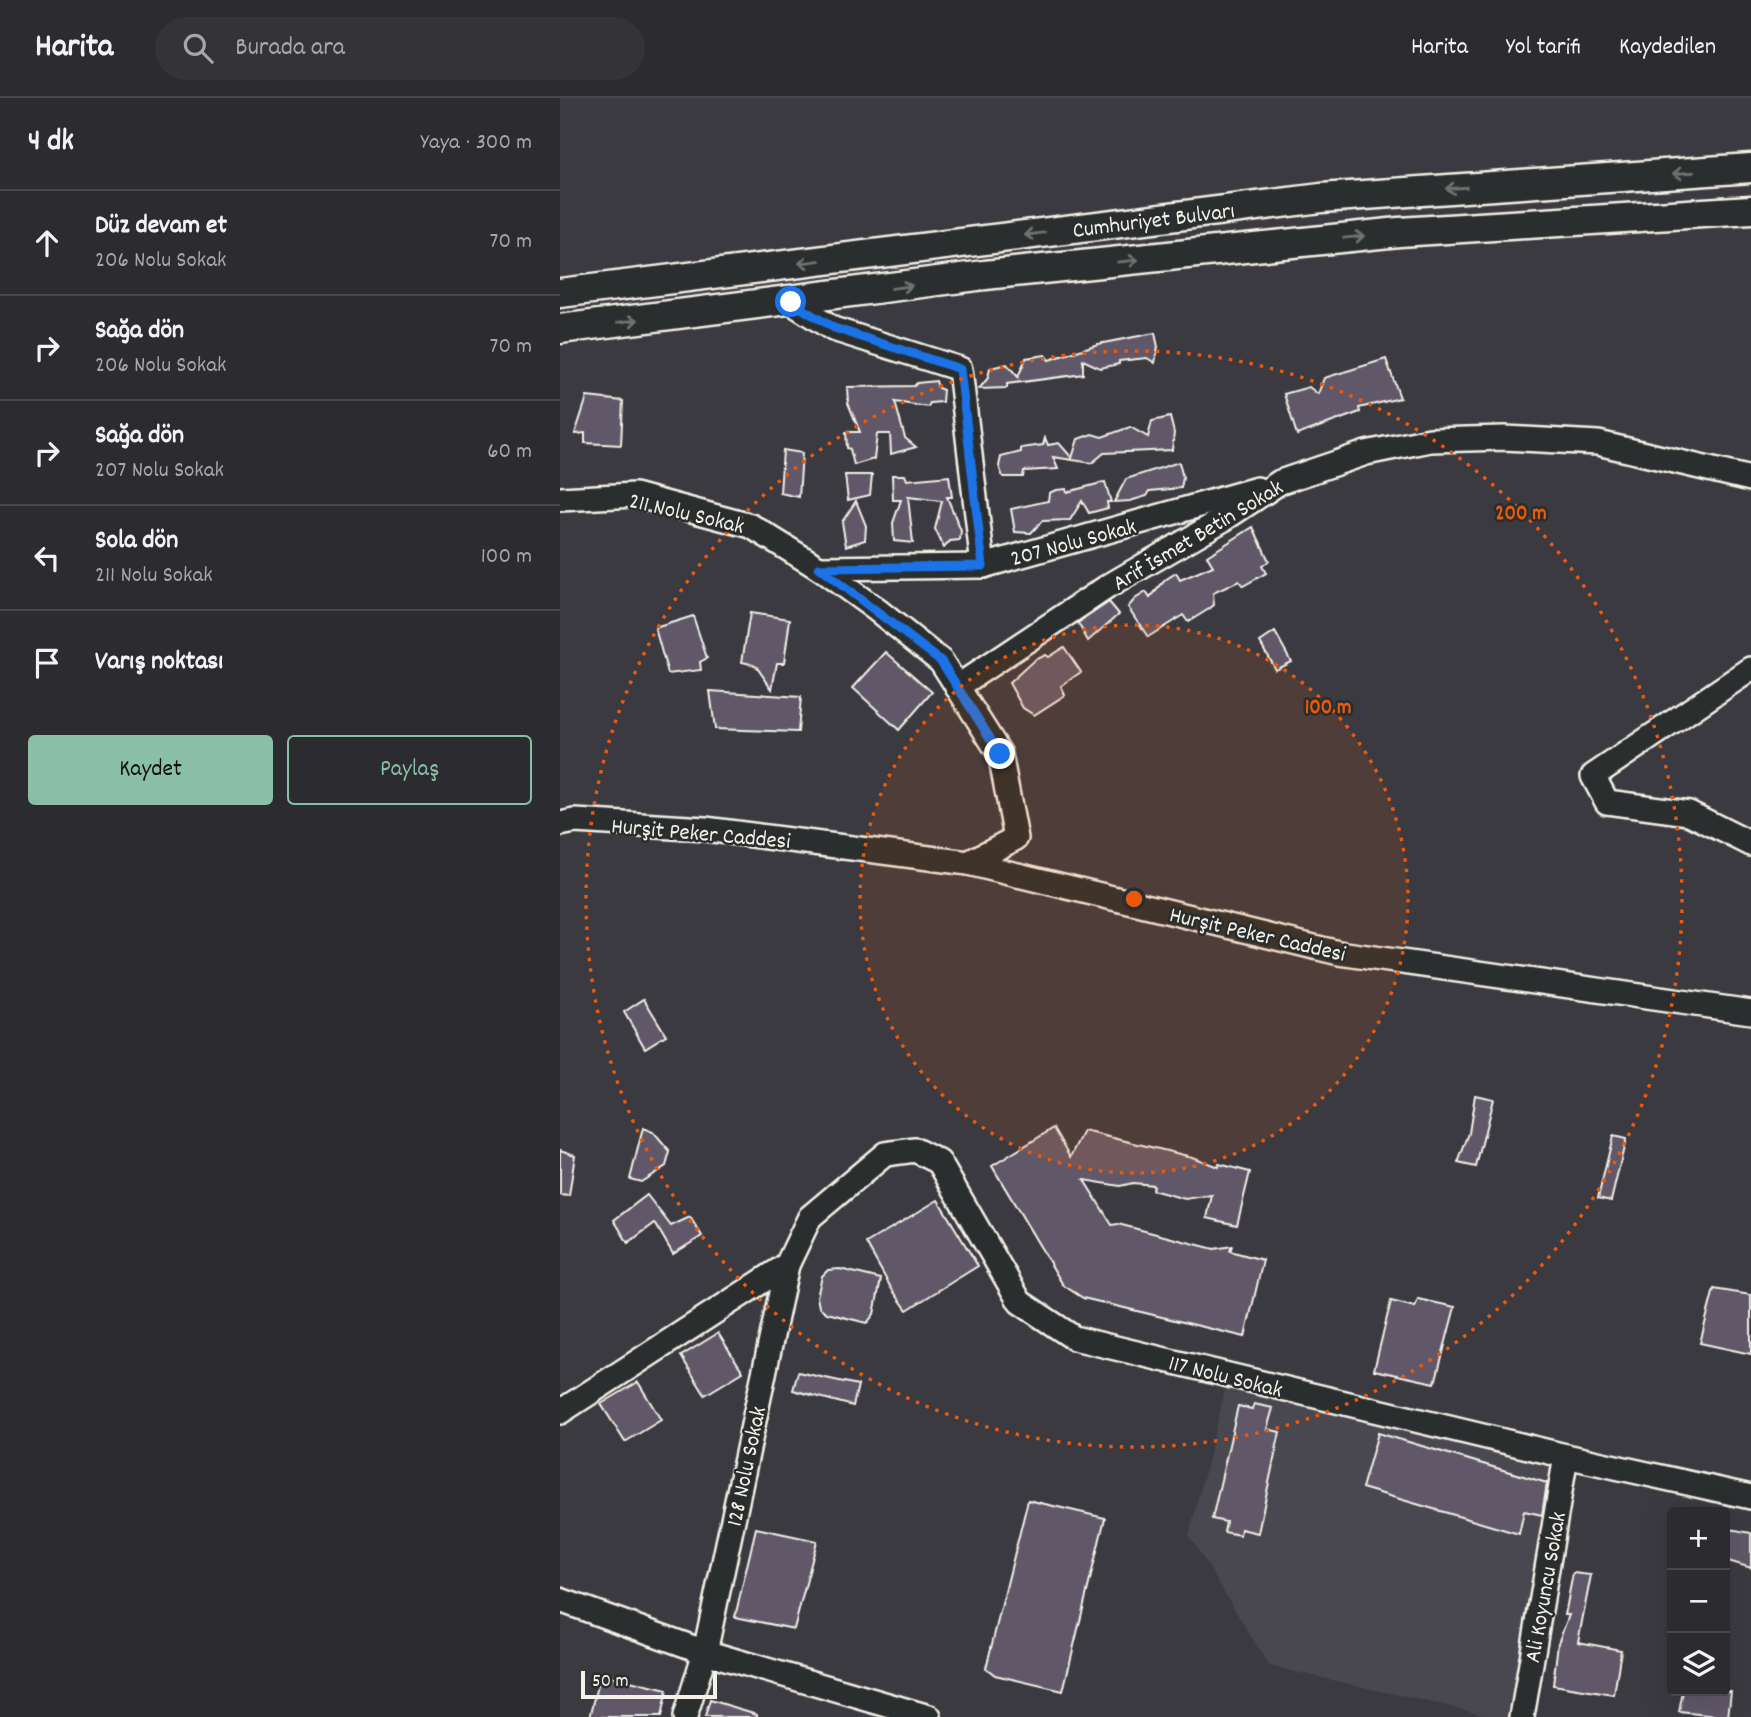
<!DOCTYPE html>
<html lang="tr">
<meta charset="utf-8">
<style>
:root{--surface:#2c2c30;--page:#343438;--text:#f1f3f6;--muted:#a6a7ab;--line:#48484c;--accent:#8abfa5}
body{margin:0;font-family:Dekko,sans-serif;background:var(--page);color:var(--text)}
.controls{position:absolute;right:21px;bottom:21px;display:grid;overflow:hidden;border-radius:7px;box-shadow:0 7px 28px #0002}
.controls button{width:63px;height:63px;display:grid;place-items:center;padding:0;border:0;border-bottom:2px solid var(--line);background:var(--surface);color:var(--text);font:35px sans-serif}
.scale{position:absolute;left:21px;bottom:18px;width:136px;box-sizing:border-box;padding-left:7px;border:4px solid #f4f1e8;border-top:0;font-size:19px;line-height:24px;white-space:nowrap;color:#f4f1e8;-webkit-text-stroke:5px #2a2d2e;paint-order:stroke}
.stop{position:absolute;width:21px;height:21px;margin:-16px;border:5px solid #1a73e8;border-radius:50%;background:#fff}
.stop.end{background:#1a73e8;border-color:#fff;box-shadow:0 2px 7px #0008}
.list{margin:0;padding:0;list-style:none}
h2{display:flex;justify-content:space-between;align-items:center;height:91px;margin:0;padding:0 28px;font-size:30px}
h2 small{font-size:23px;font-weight:400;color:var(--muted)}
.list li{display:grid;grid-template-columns:46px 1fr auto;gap:21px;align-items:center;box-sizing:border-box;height:105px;padding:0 28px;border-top:2px solid var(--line)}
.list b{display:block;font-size:26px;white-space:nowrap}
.list p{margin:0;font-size:23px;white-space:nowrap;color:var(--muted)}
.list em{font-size:23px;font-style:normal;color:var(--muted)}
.actions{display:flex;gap:14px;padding:21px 28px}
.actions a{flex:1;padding:16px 0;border:2px solid var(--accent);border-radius:7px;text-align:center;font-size:24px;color:var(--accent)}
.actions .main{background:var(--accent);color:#111}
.icon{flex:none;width:38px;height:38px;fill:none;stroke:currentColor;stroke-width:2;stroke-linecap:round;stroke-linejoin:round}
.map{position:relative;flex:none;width:1191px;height:1619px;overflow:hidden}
header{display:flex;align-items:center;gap:42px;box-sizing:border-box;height:98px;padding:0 35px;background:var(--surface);border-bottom:2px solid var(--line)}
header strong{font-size:33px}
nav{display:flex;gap:38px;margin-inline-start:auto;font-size:24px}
.search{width:490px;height:63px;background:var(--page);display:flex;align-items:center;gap:18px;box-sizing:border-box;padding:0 24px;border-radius:38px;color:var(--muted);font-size:26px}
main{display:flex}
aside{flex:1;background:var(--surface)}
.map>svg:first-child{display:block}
.built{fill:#48464f}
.building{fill:#605869;stroke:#f4f1e8;stroke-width:2}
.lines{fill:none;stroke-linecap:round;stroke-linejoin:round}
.minor-casing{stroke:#f4f1e8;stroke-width:28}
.major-casing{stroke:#f4f1e8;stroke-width:33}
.minor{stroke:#2a2d2e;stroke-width:23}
.major{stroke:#2a2d2e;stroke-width:28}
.oneway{stroke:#71726f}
.route{stroke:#1a73e8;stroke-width:9}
.ring{fill:none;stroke:#e8590c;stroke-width:3.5;stroke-dasharray:3.5 7}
.labels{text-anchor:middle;stroke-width:5;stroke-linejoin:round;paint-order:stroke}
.street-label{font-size:23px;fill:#f4f1e8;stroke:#2a2d2e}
.centre{fill:#e8590c;stroke:#2a2d2e;stroke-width:3.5}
.ring-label{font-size:21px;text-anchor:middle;font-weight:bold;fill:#e8590c;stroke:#2a2d2e;stroke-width:5;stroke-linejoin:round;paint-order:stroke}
</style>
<header>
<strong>Harita</strong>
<div class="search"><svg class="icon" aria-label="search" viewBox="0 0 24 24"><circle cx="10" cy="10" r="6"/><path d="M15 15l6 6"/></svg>Burada ara</div>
<nav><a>Harita</a><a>Yol tarifi</a><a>Kaydedilen</a></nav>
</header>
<main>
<aside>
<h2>4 dk<small>Yaya · 300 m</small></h2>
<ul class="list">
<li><svg class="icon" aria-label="ahead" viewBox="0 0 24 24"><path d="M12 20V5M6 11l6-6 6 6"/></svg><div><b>Düz devam et</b><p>206 Nolu Sokak</p></div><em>70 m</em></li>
<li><svg class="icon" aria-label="right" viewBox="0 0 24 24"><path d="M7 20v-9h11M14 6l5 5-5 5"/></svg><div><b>Sağa dön</b><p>206 Nolu Sokak</p></div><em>70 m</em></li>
<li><svg class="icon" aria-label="right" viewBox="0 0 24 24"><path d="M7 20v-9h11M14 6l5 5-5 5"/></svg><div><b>Sağa dön</b><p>207 Nolu Sokak</p></div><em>60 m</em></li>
<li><svg class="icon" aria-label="left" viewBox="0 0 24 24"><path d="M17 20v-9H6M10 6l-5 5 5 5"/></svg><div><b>Sola dön</b><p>211 Nolu Sokak</p></div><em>100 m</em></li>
<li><svg class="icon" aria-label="arrive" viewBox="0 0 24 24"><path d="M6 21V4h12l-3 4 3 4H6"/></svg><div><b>Varış noktası</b></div></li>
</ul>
<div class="actions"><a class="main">Kaydet</a><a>Paylaş</a></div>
</aside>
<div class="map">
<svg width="1191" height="1619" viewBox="0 0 1191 1619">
<rect width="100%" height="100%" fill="#3a3a40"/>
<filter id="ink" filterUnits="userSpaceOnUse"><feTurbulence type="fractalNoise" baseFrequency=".0143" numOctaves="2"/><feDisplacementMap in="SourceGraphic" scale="14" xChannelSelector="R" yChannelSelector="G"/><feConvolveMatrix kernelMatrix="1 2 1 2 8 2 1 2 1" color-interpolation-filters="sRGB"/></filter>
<g filter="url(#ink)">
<path class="built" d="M666 1288 996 1368 951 1619H936L709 1568 629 1437Z"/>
<g class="building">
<path d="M595 235 598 249 595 265 587 260 559 263V266L540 270 523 262V276L447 286V290L419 291 428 280 430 270 447 266 458 279 466 260 485 257 489 262 538 246Z"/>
<path d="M826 261 840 300 799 310 800 314 737 337 724 296 749 289 758 296 764 280Z"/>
<path d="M376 283 378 290 383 292 382 304 370 305 368 309 335 304 345 340 356 349 331 356 330 336H317L314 361 294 367 290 351 287 350 286 334H300L288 305 287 289 354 288 357 285Z"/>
<path d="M27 299 63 303 61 347 25 345V335L15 336Z"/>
<path d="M610 319 614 335 612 352 544 355 532 365 493 359 498 371 464 373 463 379H443L439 368 441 359 461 354V350L483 347 485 340 488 347 499 345 512 360 518 341 532 336 542 339 570 329 588 339 592 323Z"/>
<path d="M223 352 242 355 239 399 220 395Z"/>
<path d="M619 364 623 380 621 390 590 393 587 398 570 403 554 404 566 381Z"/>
<path d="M285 377H312L310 397 288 402Z"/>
<path d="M332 377H345L347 382 389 378 392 399H387L401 433 400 442 390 443 384 450 375 431 382 403 348 399 353 445 334 443 333 425 341 402H333Z"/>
<path d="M545 384 551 404H547L548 410 529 415 522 403 510 422 482 423 471 435 455 434 451 411 488 403 489 395 496 392 506 391 507 394Z"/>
<path d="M296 403 306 428 305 442 286 448 282 424Z"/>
<path d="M693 429 709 463 702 468 706 475 683 488 679 483 653 495 654 507 649 511 628 524 623 517 588 539 568 509 575 501 586 494 590 500 605 482 616 475 620 482 653 468 647 458Z"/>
<path d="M549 504 559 516 528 543 518 525Z"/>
<path d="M190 515 230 521 224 565H217L212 591 195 567 182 564Z"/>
<path d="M133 518 147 560 140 564 141 572 108 576 95 530Z"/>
<path d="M715 534 731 563 715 571 700 544Z"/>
<path d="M504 549 521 574 501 588 505 597 474 617 463 610 449 585 474 562 485 557 488 559Z"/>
<path d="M326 554 372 594 339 632 293 590Z"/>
<path d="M150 593 241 599 238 634 155 631Z"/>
<path d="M84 901 106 937 85 950 64 914Z"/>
<path d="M915 997 933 1001 916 1069 898 1065 909 1035Z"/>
<path d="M83 1030 93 1034 110 1054 106 1068 81 1084 70 1081Z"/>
<path d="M494 1030 511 1059 524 1033 632 1059 658 1069 659 1066 690 1074 677 1127 647 1120 652 1097 625 1101 592 1092 593 1087 573 1085 560 1088 524 1082 552 1127 558 1126 654 1151 672 1148 670 1153 703 1162 685 1239 523 1200 503 1187 432 1068Z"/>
<path d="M1053 1038 1066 1041 1051 1103 1038 1100Z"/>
<path d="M0 1052 15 1057 9 1098 0 1097Z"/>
<path d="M87 1097 111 1128 130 1119 142 1138 113 1156 95 1125 68 1145 54 1122Z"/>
<path d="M378 1102 418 1168 347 1212 331 1190 306 1145Z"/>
<path d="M280 1171 321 1181 314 1216 307 1225 267 1215 259 1209 257 1199 262 1178 268 1172Z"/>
<path d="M1154 1191 1191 1197V1256L1140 1245Z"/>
<path d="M858 1201 895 1209 875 1285 814 1272 831 1203 855 1209Z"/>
<path d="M158 1235 183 1274 145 1297 121 1258Z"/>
<path d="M238 1274 298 1287 293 1308 233 1292Z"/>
<path d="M78 1284 101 1322 65 1344 41 1306Z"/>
<path d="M694 1306 713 1310 707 1331 720 1334 698 1435 681 1431 680 1437 664 1434 666 1424 652 1421 678 1308 692 1311Z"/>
<path d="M818 1335 987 1385 982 1417 964 1413 959 1436 802 1390Z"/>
<path d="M468 1402 545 1420 503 1593 435 1577 426 1570Z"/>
<path d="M196 1430 257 1443 234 1531 175 1519Z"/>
<path d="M1165 1430 1191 1435V1470L1165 1462Z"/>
<path d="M1013 1475 1031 1477 1018 1544 1061 1552 1054 1597 993 1587 998 1545 1009 1517H1005Z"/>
<path d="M41 1576 107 1592 101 1619H30Z"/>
<path d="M1123 1593H1171L1168 1619 1119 1614Z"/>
<path d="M150 1602 197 1616V1619H145Z"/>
</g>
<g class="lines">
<g class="minor-casing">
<g id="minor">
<path d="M231 204 273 231 400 271 423 468"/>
<path d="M0 401 75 397 191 428 259 470 317 512 381 563 440 656 456 740 408 765"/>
<path d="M259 470 423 468 697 391"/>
<path d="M1191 571 1033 678 1047 704 1129 715 1191 746"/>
<path d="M397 589 547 489 664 421 720 384 806 355 870 342 944 340 1038 345 1191 381"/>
<path d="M0 726 15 723 145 731 408 765 779 855 1191 914"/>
<path d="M0 1314 227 1167"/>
<path d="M0 1502 145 1554 369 1619"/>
<path d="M125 1619 145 1554 227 1167 250 1119 325 1056 355 1052 379 1064 460 1204 514 1240 1006 1358 1191 1399"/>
<path d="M962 1619 1006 1358"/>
</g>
</g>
<g class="major-casing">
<g id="major">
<path id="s1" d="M0 195 761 100 1191 70"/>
<path d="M0 231 425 177 839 134 1191 112"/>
</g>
</g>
<use href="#minor" class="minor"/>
<use href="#major" class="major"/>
</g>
<defs><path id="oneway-shaft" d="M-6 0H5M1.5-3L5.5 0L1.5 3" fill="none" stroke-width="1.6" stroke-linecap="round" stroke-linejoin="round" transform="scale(1.75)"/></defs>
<g class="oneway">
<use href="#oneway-shaft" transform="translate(1123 75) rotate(176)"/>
<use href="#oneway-shaft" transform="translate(896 90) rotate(176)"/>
<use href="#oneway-shaft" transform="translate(475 136) rotate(173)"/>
<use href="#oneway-shaft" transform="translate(794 139) rotate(-6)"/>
<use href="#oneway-shaft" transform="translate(568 163) rotate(-6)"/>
<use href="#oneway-shaft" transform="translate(249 164) rotate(173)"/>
<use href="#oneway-shaft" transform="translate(342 189) rotate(-8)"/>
<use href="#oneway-shaft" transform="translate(68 223) rotate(-7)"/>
</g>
</g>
<g class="lines" filter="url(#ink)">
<path class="route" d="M231 204 274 230 400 271 423 468 259 470 381 563 440 656"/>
</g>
<circle cx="574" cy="801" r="274" fill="#e8590c" fill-opacity=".12"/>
<g class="ring">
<circle cx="574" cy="801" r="274"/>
<circle cx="574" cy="801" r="548"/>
</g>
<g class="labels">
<g class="street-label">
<text dy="8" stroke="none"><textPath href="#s1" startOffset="598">Cumhuriyet Bulvarı</textPath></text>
<text transform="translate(127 414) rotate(13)" y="8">211 Nolu Sokak</text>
<text transform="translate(637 436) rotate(-31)" y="8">Arif İsmet Betin Sokak</text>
<text transform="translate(513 443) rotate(-15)" y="8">207 Nolu Sokak</text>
<text transform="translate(141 734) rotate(5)" y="8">Hurşit Peker Caddesi</text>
<text transform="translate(698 835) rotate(13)" y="8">Hurşit Peker Caddesi</text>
<text transform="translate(666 1277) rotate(14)" y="8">117 Nolu Sokak</text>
<text transform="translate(185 1368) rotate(-78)" y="8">128 Nolu Sokak</text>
<text transform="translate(984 1489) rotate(-80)" y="8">Ali Koyuncu Sokak</text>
</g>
</g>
<circle cx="574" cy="801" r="10" class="centre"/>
<g class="ring-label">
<text x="961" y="421">200 m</text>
<text x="768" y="615">100 m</text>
</g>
</svg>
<div class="controls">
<button>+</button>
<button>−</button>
<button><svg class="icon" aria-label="layers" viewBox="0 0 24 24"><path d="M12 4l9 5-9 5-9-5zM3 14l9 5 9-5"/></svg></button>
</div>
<div class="scale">50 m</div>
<div class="stop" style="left:231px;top:204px"></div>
<div class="stop end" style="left:440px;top:656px"></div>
</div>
</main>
